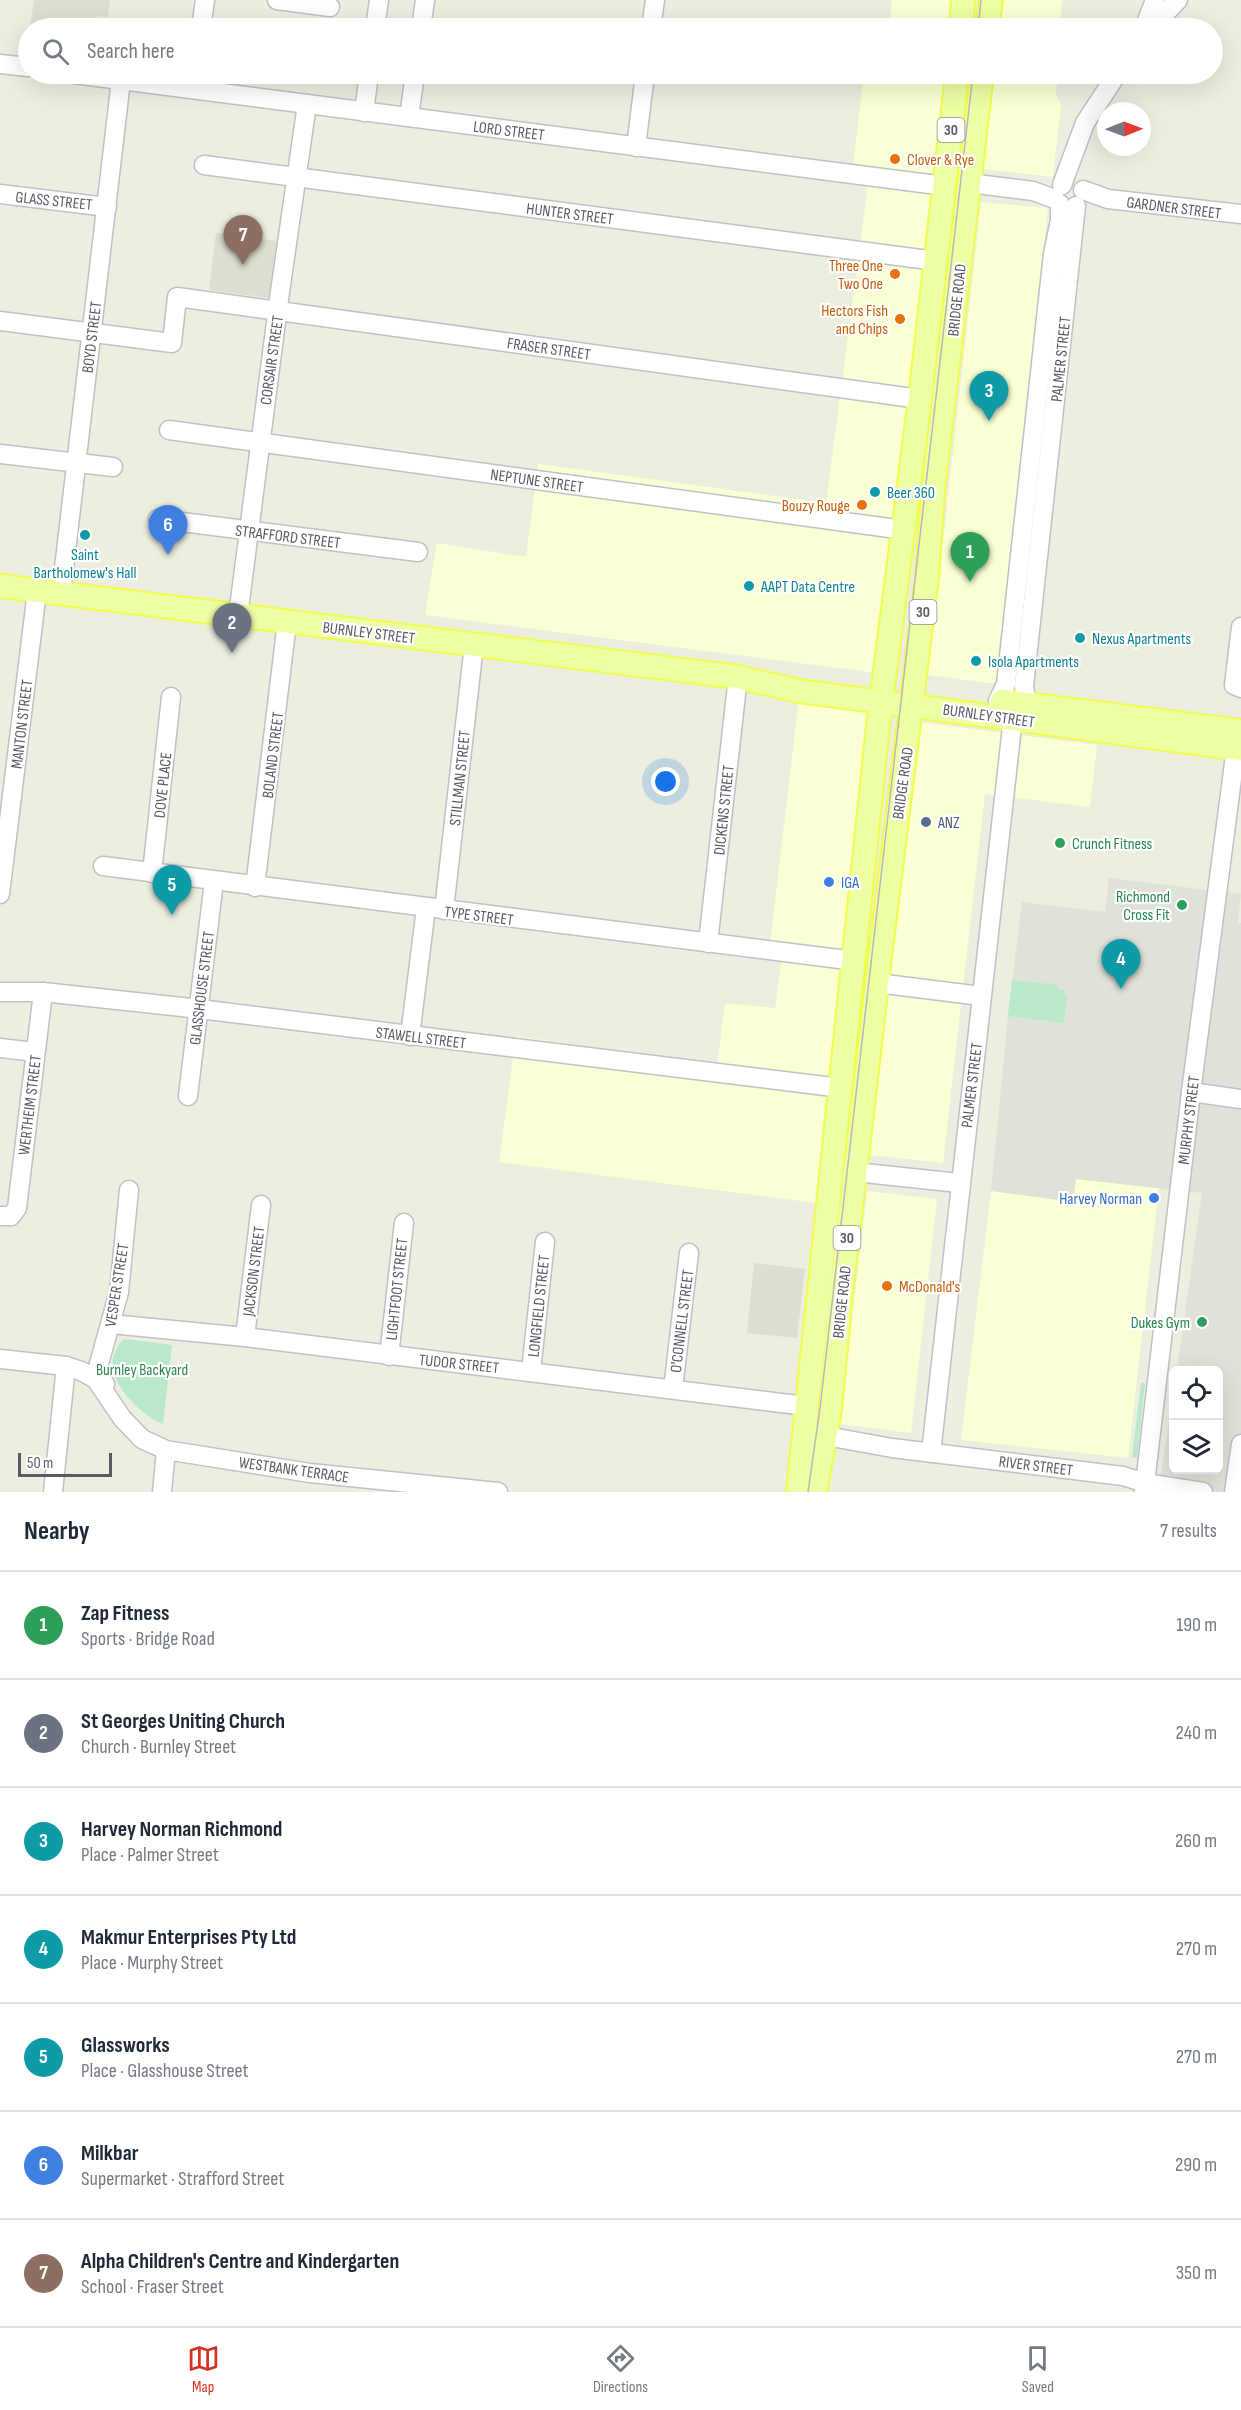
<!DOCTYPE html>
<meta charset="utf-8">
<style>
:root{--surface:#fff;--page:#f2f2f3;--text:#1f2937;--muted:#747a83;--line:#e0e1e3;--accent:#d93025}
body{margin:0;font-family:"Sofia Sans Condensed",sans-serif;background:var(--page);color:var(--text)}
.controls{position:absolute;right:18px;bottom:18px;display:grid;overflow:hidden;border-radius:9px;box-shadow:0 6px 24px #0002}
.controls button{width:54px;height:54px;display:grid;place-items:center;padding:0;border:0;border-bottom:2px solid var(--line);background:var(--surface);color:var(--text);font:30px sans-serif}
.compass{position:absolute;left:1097px;top:102px;width:54px;height:54px;border-radius:50%;background:var(--surface);box-shadow:0 6px 24px #0002;rotate:89deg}
.scale{position:absolute;left:18px;bottom:15px;width:94px;box-sizing:border-box;padding-left:6px;border:3px solid #595a63;border-top:0;font-size:16px;line-height:21px;white-space:nowrap;color:#595a63;-webkit-text-stroke:4px #fff;paint-order:stroke}
.you{position:absolute;left:666px;top:782px;width:21px;height:21px;margin:-15px;border:4px solid #fff;border-radius:50%;background:#1a73e8;box-shadow:0 0 0 9px #1a73e833}
.badge{display:grid;place-items:center;width:39px;height:39px;border-radius:50%;background:var(--accent);color:#fff;font-size:20px;font-weight:700}
.pin{position:absolute;translate:-50% -50px;filter:drop-shadow(0 2px 3px #0008)}
.pin::after{content:'';position:absolute;top:32px;width:21px;height:18px;background:inherit;clip-path:polygon(0 0,100% 0,50% 100%)}
.list{margin:0;padding:0;list-style:none}
h2{display:flex;justify-content:space-between;align-items:center;height:78px;margin:0;padding:0 24px;font-size:26px}
h2 small{font-size:20px;font-weight:400;color:var(--muted)}
.list li{display:grid;grid-template-columns:39px 1fr auto;gap:18px;align-items:center;box-sizing:border-box;height:108px;padding:0 24px;border-top:2px solid var(--line)}
.list b{display:block;font-size:22px;white-space:nowrap}
.list p{margin:0;font-size:20px;white-space:nowrap;color:var(--muted)}
.list em{font-size:20px;font-style:normal;color:var(--muted)}
.icon{flex:none;width:33px;height:33px;fill:none;stroke:currentColor;stroke-width:2;stroke-linecap:round;stroke-linejoin:round}
.map{position:relative;flex:none;width:1241px;height:1492px;overflow:hidden}
.search{position:absolute;background:var(--surface);box-shadow:0 6px 24px #0002;left:18px;right:18px;top:18px;height:66px;display:flex;align-items:center;gap:15px;box-sizing:border-box;padding:0 21px;border-radius:33px;color:var(--muted);font-size:22px}
.sheet{height:834px;background:var(--surface)}
nav{display:flex;justify-content:space-around;align-items:center;box-sizing:border-box;height:84px;border-top:2px solid var(--line);background:var(--surface);font-size:16px;color:var(--muted)}
nav a{display:grid;justify-items:center;gap:3px}
nav .on{color:var(--accent)}
.map>svg:first-child{display:block}
.commercial{fill:#faffd4}
.industrial{fill:#e0e1d8}
.education{fill:#dcdecf}
.green{fill:#bae8ca}
.lines{fill:none;stroke-linecap:round;stroke-linejoin:round}
.minor-casing{stroke:#bfc0c8;stroke-width:21}
.major-casing{stroke:#f0fd49;stroke-width:26}
.minor{stroke:#fff;stroke-width:18}
.major{stroke:#edffa4;stroke-width:22}
.tram{stroke:#b8b8b9;stroke-width:1.5}
.food-dot{fill:#e8710a;stroke:#fff;stroke-width:2}
.culture-dot{fill:#0f9aa8;stroke:#fff;stroke-width:2}
.service-dot{fill:#5c6f8a;stroke:#fff;stroke-width:2}
.leisure-dot{fill:#2e9e5b;stroke:#fff;stroke-width:2}
.shop-dot{fill:#3f7fe0;stroke:#fff;stroke-width:2}
.labels{text-anchor:middle;stroke-width:4.5;stroke-linejoin:round;paint-order:stroke}
.shield{fill:#fff;stroke:#8b8c92;stroke-width:1.5}
.shield-label{font-size:15px;font-weight:bold;fill:#595a63}
.street-label{font-size:16px;fill:#595a63;stroke:#fff}
.food-label{font-size:16px;fill:#c56008;stroke:#fff;text-anchor:end}
.culture-label{font-size:16px;fill:#0d838f;stroke:#fff;text-anchor:start}
.service-label{font-size:16px;fill:#4e5e75;stroke:#fff;text-anchor:start}
.leisure-label{font-size:16px;fill:#27864d;stroke:#fff;text-anchor:end}
.shop-label{font-size:16px;fill:#366cbe;stroke:#fff;text-anchor:start}
.park-label{font-size:16px;fill:#2d8651;stroke:#fff}
</style>
<div class="map">
<svg width="1241" height="1492" viewBox="0 0 1241 1492">
<rect width="100%" height="100%" fill="#eceee0"/>
<g class="commercial">
<path d="M892 0H954L950 28H889Z"/>
<path d="M1002 0H1062L1060 28H999Z"/>
<path d="M864 74 884 77V74H945L877 673 425 615 437 543 526 557 538 464 826 503 868 184 851 182Z"/>
<path d="M994 74H1058L1056 94 1061 105 1053 177 983 169Z"/>
<path d="M981 202 1048 208 996 684 928 675Z"/>
<path d="M799 697 872 712 849 953 770 945Z"/>
<path d="M920 722 1097 745 1090 807 985 794 943 1163 870 1155Z"/>
<path d="M781 962 842 969 816 1203 499 1162 516 1036 717 1066 725 1003 775 1008Z"/>
<path d="M1076 1179 1159 1188 1128 1458 961 1440 991 1191 1073 1202Z"/>
<path d="M867 1191 937 1199 911 1433 840 1424Z"/>
</g>
<path class="industrial" d="M1109 878 1241 894 1238 922 1241 923V1492H1158L1173 1397 1174 1470H1218V1370H1177L1202 1193 1076 1179 1073 1202 991 1191 1008 1016 1022 902 1105 912Z"/>
<g class="education">
<path d="M34 0H110L108 17 96 16 95 28H30Z"/>
<path d="M216 233 277 241 270 298 209 290Z"/>
<path d="M754 1263 805 1269 797 1338 747 1333Z"/>
</g>
<g class="green">
<path d="M1012 980 1058 985V989L1065 990V995L1067 996 1064 1023 1008 1016Z"/>
<path d="M125 1339 172 1345 163 1424C141 1415 105 1381 114 1355 117 1348 118 1343 125 1339Z"/>
<path d="M1141 1383H1145L1137 1458 1132 1457Z"/>
</g>
<g class="lines">
<g class="minor-casing">
<g id="minor">
<path d="M277 0 330 7"/>
<path d="M201 28 205 0"/>
<path d="M375 28 379 0"/>
<path d="M421 28 425 0"/>
<path d="M651 28 655 0"/>
<path d="M1144 28 1155 0"/>
<path d="M1151 28 1178 0"/>
<path d="M0 64 28 67"/>
<path d="M74 74 945 186"/>
<path d="M364 112 369 74"/>
<path d="M409 117 415 74"/>
<path d="M636 147 645 74"/>
<path d="M204 165 936 261"/>
<path d="M969 183 1033 191 1055 199"/>
<path d="M1062 185 1085 123 1117 74"/>
<path d="M1083 190 1108 199 1241 214"/>
<path d="M0 194 107 207"/>
<path d="M0 321 172 343 177 297 920 399"/>
<path d="M169 430 904 530"/>
<path d="M0 454 113 467"/>
<path d="M158 519 418 552"/>
<path d="M61 594 121 80"/>
<path d="M238 616 279 299 307 104"/>
<path d="M1241 627 1234 685 1241 688"/>
<path d="M998 701 1006 684 1053 254 1060 220V204"/>
<path d="M1027 704 1024 686 1076 206"/>
<path d="M103 866 855 961"/>
<path d="M152 873 171 697"/>
<path d="M255 887 287 622"/>
<path d="M0 894 37 591"/>
<path d="M444 910 474 645"/>
<path d="M708 943 738 677"/>
<path d="M877 983 981 996"/>
<path d="M0 992H43L191 1008 841 1088"/>
<path d="M410 1036 426 908"/>
<path d="M0 1048 35 1052"/>
<path d="M1191 1092 1241 1099"/>
<path d="M188 1096 214 881"/>
<path d="M855 1172 959 1183"/>
<path d="M0 1216H11L17 1208 43 992"/>
<path d="M111 1324 245 1337 806 1406"/>
<path d="M245 1337 261 1205"/>
<path d="M389 1356 404 1223"/>
<path d="M0 1359 66 1366 81 1371 105 1384"/>
<path d="M531 1371 545 1242"/>
<path d="M95 1378 122 1418 142 1439 166 1450 310 1473 498 1492"/>
<path d="M95 1378 119 1292 129 1190"/>
<path d="M673 1389 689 1253"/>
<path d="M826 1436 892 1448 1123 1476 1145 1483 1203 1492"/>
<path d="M931 1453 1013 718"/>
<path d="M53 1492 66 1366"/>
<path d="M162 1492 166 1450"/>
<path d="M1144 1492 1191 1092 1236 748"/>
<path d="M1234 1492 1241 1444"/>
</g>
</g>
<g class="major-casing">
<g id="major">
<path d="M961 28 963 0"/>
<path d="M987 28 991 0"/>
<path d="M0 586 738 677 799 691 1241 749"/>
<path d="M1002 701 1241 731"/>
<path d="M798 1492 878 726 920 399 957 74"/>
<path d="M815 1492 830 1409 841 1294 880 957 927 577 933 491 982 74"/>
</g>
</g>
<use href="#minor" class="minor"/>
<use href="#major" class="major"/>
<g class="tram">
<path d="M978 28 981 0"/>
<path d="M808 1492 820 1408 973 74"/>
</g>
</g>
<g class="food-dot">
<circle cx="895" cy="159" r="6"/>
<circle cx="895" cy="274" r="6"/>
<circle cx="900" cy="319" r="6"/>
<circle cx="862" cy="505" r="6"/>
<circle cx="887" cy="1286" r="6"/>
</g>
<g class="culture-dot">
<circle cx="875" cy="492" r="6"/>
<circle cx="85" cy="535" r="6"/>
<circle cx="749" cy="586" r="6"/>
<circle cx="1080" cy="638" r="6"/>
<circle cx="976" cy="661" r="6"/>
</g>
<circle class="service-dot" cx="926" cy="822" r="6"/>
<g class="leisure-dot">
<circle cx="1060" cy="843" r="6"/>
<circle cx="1182" cy="905" r="6"/>
<circle cx="1202" cy="1322" r="6"/>
</g>
<g class="shop-dot">
<circle cx="829" cy="882" r="6"/>
<circle cx="1154" cy="1198" r="6"/>
</g>
<g class="labels">
<g class="shield">
<rect x="937.5" y="118" width="27" height="24" rx="4.5"/>
<rect x="909.5" y="600" width="27" height="24" rx="4.5"/>
<rect x="833.5" y="1226" width="27" height="24" rx="4.5"/>
</g>
<g class="shield-label">
<text x="951" y="135">30</text>
<text x="923" y="617">30</text>
<text x="847" y="1243">30</text>
</g>
<g class="street-label">
<text transform="translate(509 130) rotate(7)" y="6">LORD STREET</text>
<text transform="translate(54 200) rotate(6)" y="6">GLASS STREET</text>
<text transform="translate(1174 207) rotate(7)" y="6">GARDNER STREET</text>
<text transform="translate(570 213) rotate(7)" y="6">HUNTER STREET</text>
<text transform="translate(956 300) rotate(-84)" y="6">BRIDGE ROAD</text>
<text transform="translate(91 337) rotate(-83)" y="6">BOYD STREET</text>
<text transform="translate(549 348) rotate(8)" y="6">FRASER STREET</text>
<text transform="translate(1060 359) rotate(-84)" y="6">PALMER STREET</text>
<text transform="translate(271 360) rotate(-82)" y="6">CORSAIR STREET</text>
<text transform="translate(537 480) rotate(8)" y="6">NEPTUNE STREET</text>
<text transform="translate(288 536) rotate(7)" y="6">STRAFFORD STREET</text>
<text transform="translate(369 632) rotate(7)" y="6">BURNLEY STREET</text>
<text transform="translate(989 715) rotate(8)" y="6">BURNLEY STREET</text>
<text transform="translate(21 724) rotate(-83)" y="6">MANTON STREET</text>
<text transform="translate(272 755) rotate(-83)" y="6">BOLAND STREET</text>
<text transform="translate(459 778) rotate(-84)" y="6">STILLMAN STREET</text>
<text transform="translate(902 783) rotate(-82)" y="6">BRIDGE ROAD</text>
<text transform="translate(162 785) rotate(-84)" y="6">DOVE PLACE</text>
<text transform="translate(723 810) rotate(-84)" y="6">DICKENS STREET</text>
<text transform="translate(479 915) rotate(7)" y="6">TYPE STREET</text>
<text transform="translate(201 988) rotate(-83)" y="6">GLASSHOUSE STREET</text>
<text transform="translate(421 1037) rotate(7)" y="6">STAWELL STREET</text>
<text transform="translate(971 1085) rotate(-83)" y="6">PALMER STREET</text>
<text transform="translate(29 1105) rotate(-83)" y="6">WERTHEIM STREET</text>
<text transform="translate(1188 1120) rotate(-83)" y="6">MURPHY STREET</text>
<text transform="translate(253 1271) rotate(-83)" y="6">JACKSON STREET</text>
<text transform="translate(116 1285) rotate(-81)" y="6">VESPER STREET</text>
<text transform="translate(396 1289) rotate(-84)" y="6">LIGHTFOOT STREET</text>
<text transform="translate(841 1302) rotate(-84)" y="6">BRIDGE ROAD</text>
<text transform="translate(538 1306) rotate(-84)" y="6">LONGFIELD STREET</text>
<text transform="translate(681 1321) rotate(-83)" y="6">O'CONNELL STREET</text>
<text transform="translate(459 1363) rotate(6)" y="6">TUDOR STREET</text>
<text transform="translate(1036 1465) rotate(7)" y="6">RIVER STREET</text>
<text transform="translate(294 1469) rotate(8)" y="6">WESTBANK TERRACE</text>
</g>
<g class="food-label">
<text x="907" y="165" text-anchor="start">Clover &amp; Rye</text>
<text x="883" y="271">Three One<tspan x="883" dy="18">Two One</tspan></text>
<text x="888" y="316">Hectors Fish<tspan x="888" dy="18">and Chips</tspan></text>
<text x="850" y="511">Bouzy Rouge</text>
<text x="899" y="1292" text-anchor="start">McDonald's</text>
</g>
<g class="culture-label">
<text x="887" y="498">Beer 360</text>
<text x="85" y="560" text-anchor="middle">Saint<tspan x="85" dy="18">Bartholomew's Hall</tspan></text>
<text x="761" y="592">AAPT Data Centre</text>
<text x="1092" y="644">Nexus Apartments</text>
<text x="988" y="667">Isola Apartments</text>
</g>
<g class="service-label">
<text x="938" y="828">ANZ</text>
</g>
<g class="leisure-label">
<text x="1072" y="849" text-anchor="start">Crunch Fitness</text>
<text x="1170" y="902">Richmond<tspan x="1170" dy="18">Cross Fit</tspan></text>
<text x="1190" y="1328">Dukes Gym</text>
</g>
<g class="shop-label">
<text x="841" y="888">IGA</text>
<text x="1142" y="1204" text-anchor="end">Harvey Norman</text>
</g>
<g class="park-label">
<text x="142" y="1375">Burnley Backyard</text>
</g>
</g>
</svg>
<div class="controls">
<button><svg class="icon" aria-label="locate" viewBox="0 0 24 24"><circle cx="12" cy="12" r="6"/><path d="M12 2v4M12 18v4M2 12h4M18 12h4"/></svg></button>
<button><svg class="icon" aria-label="layers" viewBox="0 0 24 24"><path d="M12 4l9 5-9 5-9-5zM3 14l9 5 9-5"/></svg></button>
</div>
<svg class="compass" viewBox="-18 -18 36 36"><path d="M0-13l5 13h-10z" fill="#e53935"/><path d="M0 13l5-13h-10z" fill="#747a83"/></svg>
<div class="scale">50 m</div>
<div class="you"></div>
<div class="pin badge" style="left:970px;top:582px;background:#2e9e5b">1</div>
<div class="pin badge" style="left:232px;top:653px;background:#6b7280">2</div>
<div class="pin badge" style="left:989px;top:421px;background:#0f9aa8">3</div>
<div class="pin badge" style="left:1121px;top:989px;background:#0f9aa8">4</div>
<div class="pin badge" style="left:172px;top:915px;background:#0f9aa8">5</div>
<div class="pin badge" style="left:168px;top:555px;background:#3f7fe0">6</div>
<div class="pin badge" style="left:243px;top:265px;background:#8d6e63">7</div>
<div class="search"><svg class="icon" aria-label="search" viewBox="0 0 24 24"><circle cx="10" cy="10" r="6"/><path d="M15 15l6 6"/></svg>Search here</div>
</div>
<section class="sheet">
<h2>Nearby<small>7 results</small></h2>
<ul class="list">
<li><span class="badge" style="background:#2e9e5b">1</span><div><b>Zap Fitness</b><p>Sports · Bridge Road</p></div><em>190 m</em></li>
<li><span class="badge" style="background:#6b7280">2</span><div><b>St Georges Uniting Church</b><p>Church · Burnley Street</p></div><em>240 m</em></li>
<li><span class="badge" style="background:#0f9aa8">3</span><div><b>Harvey Norman Richmond</b><p>Place · Palmer Street</p></div><em>260 m</em></li>
<li><span class="badge" style="background:#0f9aa8">4</span><div><b>Makmur Enterprises Pty Ltd</b><p>Place · Murphy Street</p></div><em>270 m</em></li>
<li><span class="badge" style="background:#0f9aa8">5</span><div><b>Glassworks</b><p>Place · Glasshouse Street</p></div><em>270 m</em></li>
<li><span class="badge" style="background:#3f7fe0">6</span><div><b>Milkbar</b><p>Supermarket · Strafford Street</p></div><em>290 m</em></li>
<li><span class="badge" style="background:#8d6e63">7</span><div><b>Alpha Children's Centre and Kindergarten</b><p>School · Fraser Street</p></div><em>350 m</em></li>
</ul>
</section>
<nav>
<a class="on"><svg class="icon" aria-label="map" viewBox="0 0 24 24"><path d="M3 6l6-2 6 2 6-2v14l-6 2-6-2-6 2zM9 4v14M15 6v14"/></svg>Map</a>
<a><svg class="icon" aria-label="directions" viewBox="0 0 24 24"><path d="M12 3l9 9-9 9-9-9zM9 14v-3h6M13 9l2 2-2 2"/></svg>Directions</a>
<a><svg class="icon" aria-label="saved" viewBox="0 0 24 24"><path d="M7 4h10v16l-5-4-5 4z"/></svg>Saved</a>
</nav>
